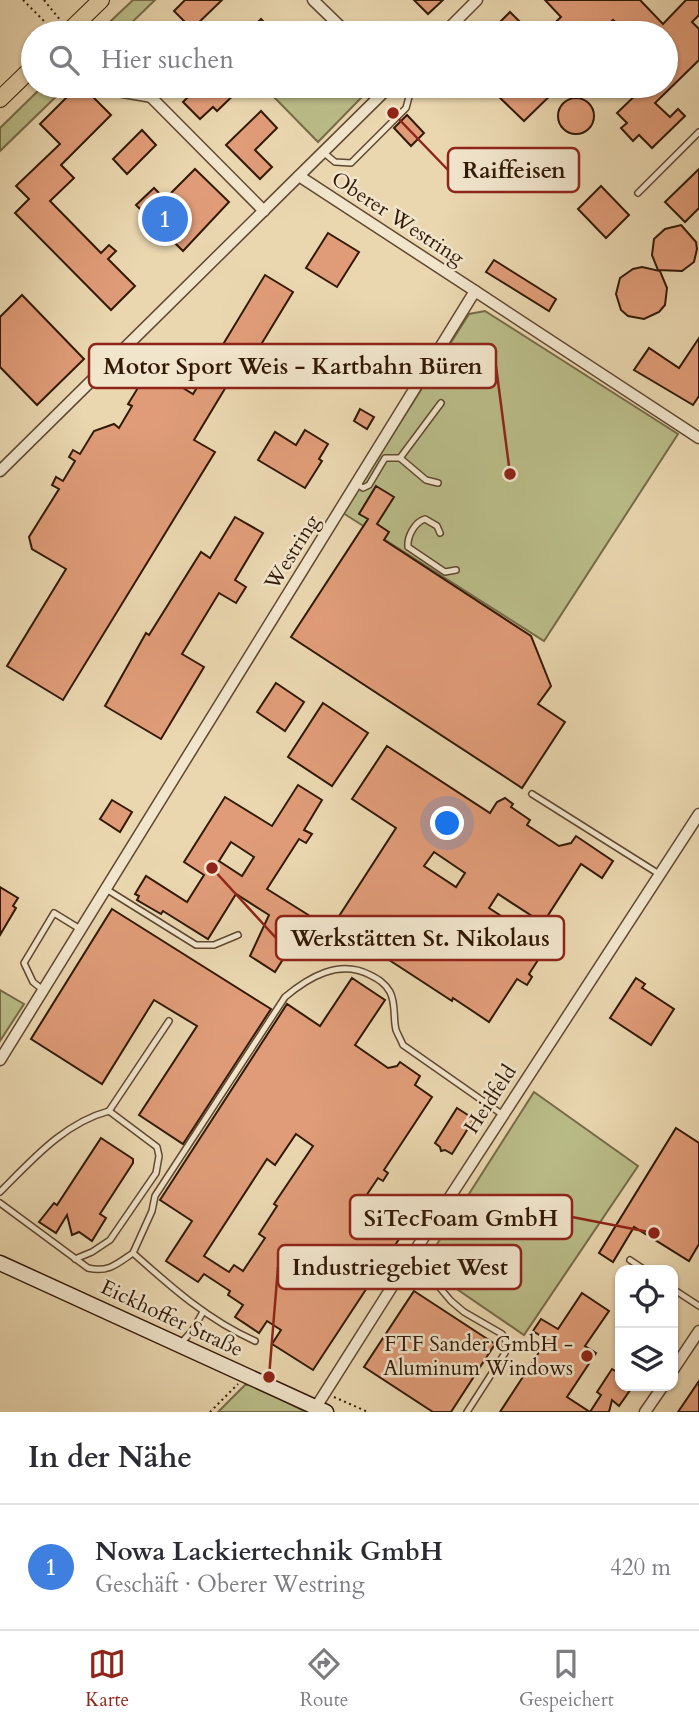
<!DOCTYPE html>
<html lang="de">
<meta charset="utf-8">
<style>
:root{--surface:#fff;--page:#f2f2f3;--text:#2b2b33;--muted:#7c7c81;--line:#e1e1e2;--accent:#8f2418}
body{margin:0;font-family:Cardo,serif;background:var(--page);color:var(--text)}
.controls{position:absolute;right:21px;bottom:21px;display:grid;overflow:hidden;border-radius:14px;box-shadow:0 2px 5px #0004}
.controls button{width:63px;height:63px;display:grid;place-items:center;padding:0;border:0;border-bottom:2px solid var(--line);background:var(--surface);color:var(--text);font:35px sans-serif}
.you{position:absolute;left:448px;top:824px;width:24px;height:24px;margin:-18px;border:5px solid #fff;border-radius:50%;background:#1a73e8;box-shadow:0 0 0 10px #1a73e833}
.badge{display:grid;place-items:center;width:46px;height:46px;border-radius:50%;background:var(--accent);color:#fff;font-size:23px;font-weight:700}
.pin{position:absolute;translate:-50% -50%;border:4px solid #fff;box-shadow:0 2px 7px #0006}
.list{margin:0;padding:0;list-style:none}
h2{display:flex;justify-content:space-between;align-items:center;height:91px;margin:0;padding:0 28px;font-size:30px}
h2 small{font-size:23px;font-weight:400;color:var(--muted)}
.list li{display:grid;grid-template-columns:46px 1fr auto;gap:21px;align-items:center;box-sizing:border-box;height:126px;padding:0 28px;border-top:2px solid var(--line)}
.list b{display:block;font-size:26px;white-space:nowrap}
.list p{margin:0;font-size:23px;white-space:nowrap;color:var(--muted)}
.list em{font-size:23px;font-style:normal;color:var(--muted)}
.icon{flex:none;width:38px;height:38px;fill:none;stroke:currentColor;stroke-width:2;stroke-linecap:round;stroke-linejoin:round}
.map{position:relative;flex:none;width:699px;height:1412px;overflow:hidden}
.search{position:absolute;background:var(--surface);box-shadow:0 2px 5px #0004;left:21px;right:21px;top:21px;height:77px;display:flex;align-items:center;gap:18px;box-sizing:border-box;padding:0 24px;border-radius:38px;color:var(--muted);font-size:26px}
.sheet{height:217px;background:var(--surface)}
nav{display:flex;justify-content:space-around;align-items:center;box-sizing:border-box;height:98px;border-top:2px solid var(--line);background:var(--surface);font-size:19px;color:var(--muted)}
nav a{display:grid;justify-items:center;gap:4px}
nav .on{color:var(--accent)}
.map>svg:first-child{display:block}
.green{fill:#babd89;stroke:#766b48;stroke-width:2}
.building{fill:#e09c78;stroke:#321906;stroke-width:2;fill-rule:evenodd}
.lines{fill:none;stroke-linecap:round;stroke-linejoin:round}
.service-casing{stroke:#604830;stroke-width:8}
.minor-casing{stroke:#604830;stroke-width:13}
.secondary-casing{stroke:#321906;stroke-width:17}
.primary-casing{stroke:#321906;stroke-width:18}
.path{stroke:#321906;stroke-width:2;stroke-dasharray:2 3.5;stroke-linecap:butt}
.service{stroke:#f1e5cc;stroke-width:5}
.minor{stroke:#f1e5cc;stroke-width:10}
.secondary{stroke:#f1e5cc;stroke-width:14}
.primary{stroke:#ead7b0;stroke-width:16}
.poi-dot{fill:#8f2418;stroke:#f1e5cc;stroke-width:2.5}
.labels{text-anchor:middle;stroke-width:5;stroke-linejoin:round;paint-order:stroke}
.street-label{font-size:21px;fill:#321906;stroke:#f1e5cc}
.poi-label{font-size:21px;fill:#321906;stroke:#f1e5cc;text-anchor:end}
.leader{fill:none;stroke:#8f2418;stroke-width:2.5}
.callout-dot{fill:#8f2418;stroke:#f1e5cc;stroke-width:2.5}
.callout{fill:#f1e5cc;stroke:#8f2418;stroke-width:2.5}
.callout-label{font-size:23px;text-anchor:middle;font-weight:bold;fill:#321906}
</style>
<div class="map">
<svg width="699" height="1412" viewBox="0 0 699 1412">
<rect width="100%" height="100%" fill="#ead7b0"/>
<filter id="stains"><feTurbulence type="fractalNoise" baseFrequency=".00286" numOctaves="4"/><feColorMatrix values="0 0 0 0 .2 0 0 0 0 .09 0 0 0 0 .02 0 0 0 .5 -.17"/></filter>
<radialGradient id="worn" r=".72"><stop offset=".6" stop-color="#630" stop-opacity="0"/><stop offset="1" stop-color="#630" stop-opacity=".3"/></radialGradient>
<g class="green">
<path d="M133 0H155L121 33H98Z"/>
<path d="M43 86H67L0 151V128Z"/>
<path d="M281 86H367L362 97 318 142 272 95Z"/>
<path d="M485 311 678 434 544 641 343 513 469 314Z"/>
<path d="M0 990 24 1004 0 1041Z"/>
<path d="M534 1092 638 1166 524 1335 423 1266Z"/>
<path d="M251 1384 306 1412H218L245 1385Z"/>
</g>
<g class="building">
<path d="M185 0H222L192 29 174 11Z"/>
<path d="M414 0H443L428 14Z"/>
<path d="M545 0H640L663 24 686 0H699V15L692 22 699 29V60L655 103 670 117 678 109 685 116 652 148 639 135 633 141 621 128 627 123 617 113 645 86H666V33H627L613 20 600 33H544L561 17Z"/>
<path d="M510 12 522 24 533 33H510L499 23Z"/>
<path d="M261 19 274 33H247Z"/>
<path d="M78 86H82L111 115 61 165 74 178 50 201 101 253 109 245 116 251 108 259 135 286 111 310 15 213 29 199 16 186 60 144 40 124Z"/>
<path d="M199 86H243L217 111 213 107 200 119 183 102Z"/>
<path d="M498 86H560L524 121 496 94Z"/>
<circle cx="576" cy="116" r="18"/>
<path d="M261 111 277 128 255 150 272 167 260 179 226 145Z"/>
<path d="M407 115 424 133 411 146 394 128Z"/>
<path d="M142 130 156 145 127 174 113 159Z"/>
<path d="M195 169 229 202 183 251 136 205 154 188 165 199Z"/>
<path d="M699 169V208L685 222 665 202Z"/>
<path d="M601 186 629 215 606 238 578 209Z"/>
<path d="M681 225 696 242 697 249 694 262 682 271 658 270 652 255 654 239 665 229Z"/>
<path d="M328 233 359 252 337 287 306 268Z"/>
<path d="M494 260 556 299 549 311 486 272Z"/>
<path d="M642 267 660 271 667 288 665 305 659 312 644 319 628 316 621 310 616 294 620 278 633 269Z"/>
<path d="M265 275 293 292 251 361 244 357 194 440 215 452 63 700 7 666 66 569 32 549 29 537 59 489 52 485 56 477 63 481 75 461 69 457 73 450 80 454 94 431 114 424 119 428 132 406 128 404 144 378 151 382 162 363 169 367 167 370 179 377 175 383 193 394Z"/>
<path d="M22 295 84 359 37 405 0 367V317Z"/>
<path d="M699 338V396L693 405 634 370 649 348 679 368Z"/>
<path d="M360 409 374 417 367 429 354 421Z"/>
<path d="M305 430 328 444 319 459 322 461 305 488 258 460 275 432 296 445Z"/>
<path d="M376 486 394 497 377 524 389 532 384 540 531 636 551 686 538 704 565 722 522 788 291 637 368 519 359 514Z"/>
<path d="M235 517 263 533 235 580 246 587 236 603 219 593 182 654 204 667 161 739 105 706 146 633 149 635 201 552 210 558Z"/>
<path d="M276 683 304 702 285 731 257 712Z"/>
<path d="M323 703 368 733 332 786 288 757Z"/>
<path d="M387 746 490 813 497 802 505 798 513 804 511 807 530 820 527 825 559 846 571 843 576 836 613 861 602 878 581 864 543 923 498 894 489 908 547 946 529 974 532 977 527 985 517 979 489 1022 453 998 452 1001 334 924 396 828 352 799ZM434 852 465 873 456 887 424 866Z"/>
<path d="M298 785 322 800 304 830 312 834 306 843 299 839 267 889 310 916 275 972 250 956 269 915 236 894 208 939 163 911 161 914 137 900 139 896 135 894 146 876 187 902 204 875 184 862 225 797 272 826ZM231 842 254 857 242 876 219 861Z"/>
<path d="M112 800 132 812 120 832 100 819Z"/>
<path d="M0 887 18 898 13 906 16 908 0 935Z"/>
<path d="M112 909 271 1009 183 1144 139 1115 197 1026 154 1000 102 1084 31 1039Z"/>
<path d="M352 978 385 1000 355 1045 388 1068 397 1066 400 1062 420 1076 415 1085 432 1097 384 1170 388 1173 383 1181 378 1178 364 1199 407 1227 313 1370 272 1344 281 1330 267 1321 259 1333 235 1317 243 1305 228 1295 230 1291 204 1274 198 1282 166 1261 192 1221 160 1200 287 1004 320 1026ZM296 1134 313 1146 274 1204 277 1206 259 1234 265 1238 243 1271 234 1265 229 1272 204 1256 267 1159 275 1165Z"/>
<path d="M636 978 645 984 642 988 674 1009 651 1045 610 1018Z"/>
<path d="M457 1108 474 1119 452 1154 445 1150 441 1151 440 1147 435 1143Z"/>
<path d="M676 1128 699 1143V1244L689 1261 634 1227 613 1262 599 1253Z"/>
<path d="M101 1138 133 1159V1163L100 1214 106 1218 92 1241 79 1232 72 1235 67 1215 56 1233 39 1222 54 1203 57 1205Z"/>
<path d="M414 1291 495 1344 451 1412H433L364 1367Z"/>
<path d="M582 1293 609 1311 585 1346 596 1353 567 1397 590 1412H500L547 1340 533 1331 541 1319 558 1329Z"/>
<path d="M612 1369 620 1374V1386H633L619 1406 612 1400 609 1412H590L601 1395 597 1392Z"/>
<path d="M699 1381V1412H678Z"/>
</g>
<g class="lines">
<g class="service-casing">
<g id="service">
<path d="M323 152 335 162 351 163 406 108 409 97 400 86"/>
<path d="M638 193 699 132"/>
<path d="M400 458 441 403"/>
<path d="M357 484 363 488 369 485 385 458H400L426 480 438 483"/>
<path d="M440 533 437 526 425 519C415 522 407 536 408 547L445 572 456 570"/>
<path d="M532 794 659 874"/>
<path d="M106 889 196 945H214L238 935"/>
<path d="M43 990 33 982 24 963 54 913 80 929"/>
<path d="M109 1111 169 1021"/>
<path d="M0 1192C32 1160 64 1123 109 1111L157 1147 159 1156 156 1173 110 1240 92 1252 75 1259"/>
<path d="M0 1203 88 1268C108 1273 117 1264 133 1253 171 1287 208 1320 255 1341"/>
<path d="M133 1253 152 1211 155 1196 285 997C309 977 339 959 370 975 378 979 385 983 390 992 396 1003 393 1018 396 1030 398 1035 401 1040 403 1045L503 1115"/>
<path d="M630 1260 645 1270"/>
<path d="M407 1263 434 1281 451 1301 464 1312 502 1334 506 1341 505 1353 467 1412"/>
<path d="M673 1289 699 1306"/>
<path d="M181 1343 192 1331 203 1312"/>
</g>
</g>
<g class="minor-casing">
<g id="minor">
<path d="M313 0 347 33"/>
<path d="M444 33 477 0"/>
<path d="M104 86 106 89 152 97"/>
<path d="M140 86 264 211"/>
<path d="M299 176 475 291"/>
<path d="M0 471 390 86"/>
<path d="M0 1060 475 291 699 438"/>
<path d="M673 1370 699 1331"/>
<path d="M316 1407 407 1263 699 814"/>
<path d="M645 1412 663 1386"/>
</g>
</g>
<g class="secondary-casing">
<path id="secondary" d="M0 1263 326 1412"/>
</g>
<g class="primary-casing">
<g id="primary">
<path d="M67 33 101 0"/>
<path d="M0 99 33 67"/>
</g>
</g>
<g class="path">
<path d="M23 0 50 27 56 26"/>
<path d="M44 0 61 21"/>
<path d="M334 1397 368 1412"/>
<path d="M210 1412 238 1384"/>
</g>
<use href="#service" class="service"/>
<use href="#minor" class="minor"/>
<use href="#secondary" class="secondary"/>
<use href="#primary" class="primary"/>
</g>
<circle class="poi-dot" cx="587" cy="1356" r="7"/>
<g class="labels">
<g class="street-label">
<text transform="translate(398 218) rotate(33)" y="7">Oberer Westring</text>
<text transform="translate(292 552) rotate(-58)" y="7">Westring</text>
<text transform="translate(490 1099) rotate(-57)" y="7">Heidfeld</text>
<text transform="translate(172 1318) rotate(25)" y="7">Eickhoffer Straße</text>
</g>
<g class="poi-label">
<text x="573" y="1351">FTF Sander GmbH -<tspan x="573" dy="24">Aluminum Windows</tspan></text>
</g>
</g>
<path class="leader" d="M393 113L448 170M510 474L496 366M212 868L276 938M654 1233L572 1217M269 1377L278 1267"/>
<g class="callout-dot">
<circle cx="393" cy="113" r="7"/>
<circle cx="510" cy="474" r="7"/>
<circle cx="212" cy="868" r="7"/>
<circle cx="654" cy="1233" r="7"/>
<circle cx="269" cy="1377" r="7"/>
</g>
<g class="callout">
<rect x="448" y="148" width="131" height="44" rx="7"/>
<rect x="89" y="344" width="407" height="44" rx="7"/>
<rect x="276" y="916" width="288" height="44" rx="7"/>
<rect x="350" y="1195" width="222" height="44" rx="7"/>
<rect x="278" y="1245" width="243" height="44" rx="7"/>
</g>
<g class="callout-label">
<text x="514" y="178">Raiffeisen</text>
<text x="293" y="374">Motor Sport Weis - Kartbahn Büren</text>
<text x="420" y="946">Werkstätten St. Nikolaus</text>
<text x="461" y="1226">SiTecFoam GmbH</text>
<text x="400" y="1275">Industriegebiet West</text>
</g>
<rect width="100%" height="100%" filter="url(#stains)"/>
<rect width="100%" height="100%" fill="url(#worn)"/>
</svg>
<div class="controls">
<button><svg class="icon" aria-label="locate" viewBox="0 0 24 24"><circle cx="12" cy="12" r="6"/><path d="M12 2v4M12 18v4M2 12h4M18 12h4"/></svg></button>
<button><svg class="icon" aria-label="layers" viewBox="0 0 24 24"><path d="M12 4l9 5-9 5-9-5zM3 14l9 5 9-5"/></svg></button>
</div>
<div class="you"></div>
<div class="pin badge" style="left:165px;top:219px;background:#3f7fe0">1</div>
<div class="search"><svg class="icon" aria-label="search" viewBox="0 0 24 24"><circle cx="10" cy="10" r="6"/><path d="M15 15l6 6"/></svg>Hier suchen</div>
</div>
<section class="sheet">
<h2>In der Nähe<small></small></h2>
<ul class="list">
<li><span class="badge" style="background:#3f7fe0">1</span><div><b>Nowa Lackiertechnik GmbH</b><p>Geschäft · Oberer Westring</p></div><em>420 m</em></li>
</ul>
</section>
<nav>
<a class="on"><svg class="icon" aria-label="map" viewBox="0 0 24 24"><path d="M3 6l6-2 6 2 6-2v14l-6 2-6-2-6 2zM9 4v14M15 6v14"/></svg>Karte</a>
<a><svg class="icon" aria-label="directions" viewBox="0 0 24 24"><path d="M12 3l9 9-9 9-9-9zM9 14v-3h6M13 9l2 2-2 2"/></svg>Route</a>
<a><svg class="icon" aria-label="saved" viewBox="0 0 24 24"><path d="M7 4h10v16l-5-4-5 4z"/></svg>Gespeichert</a>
</nav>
